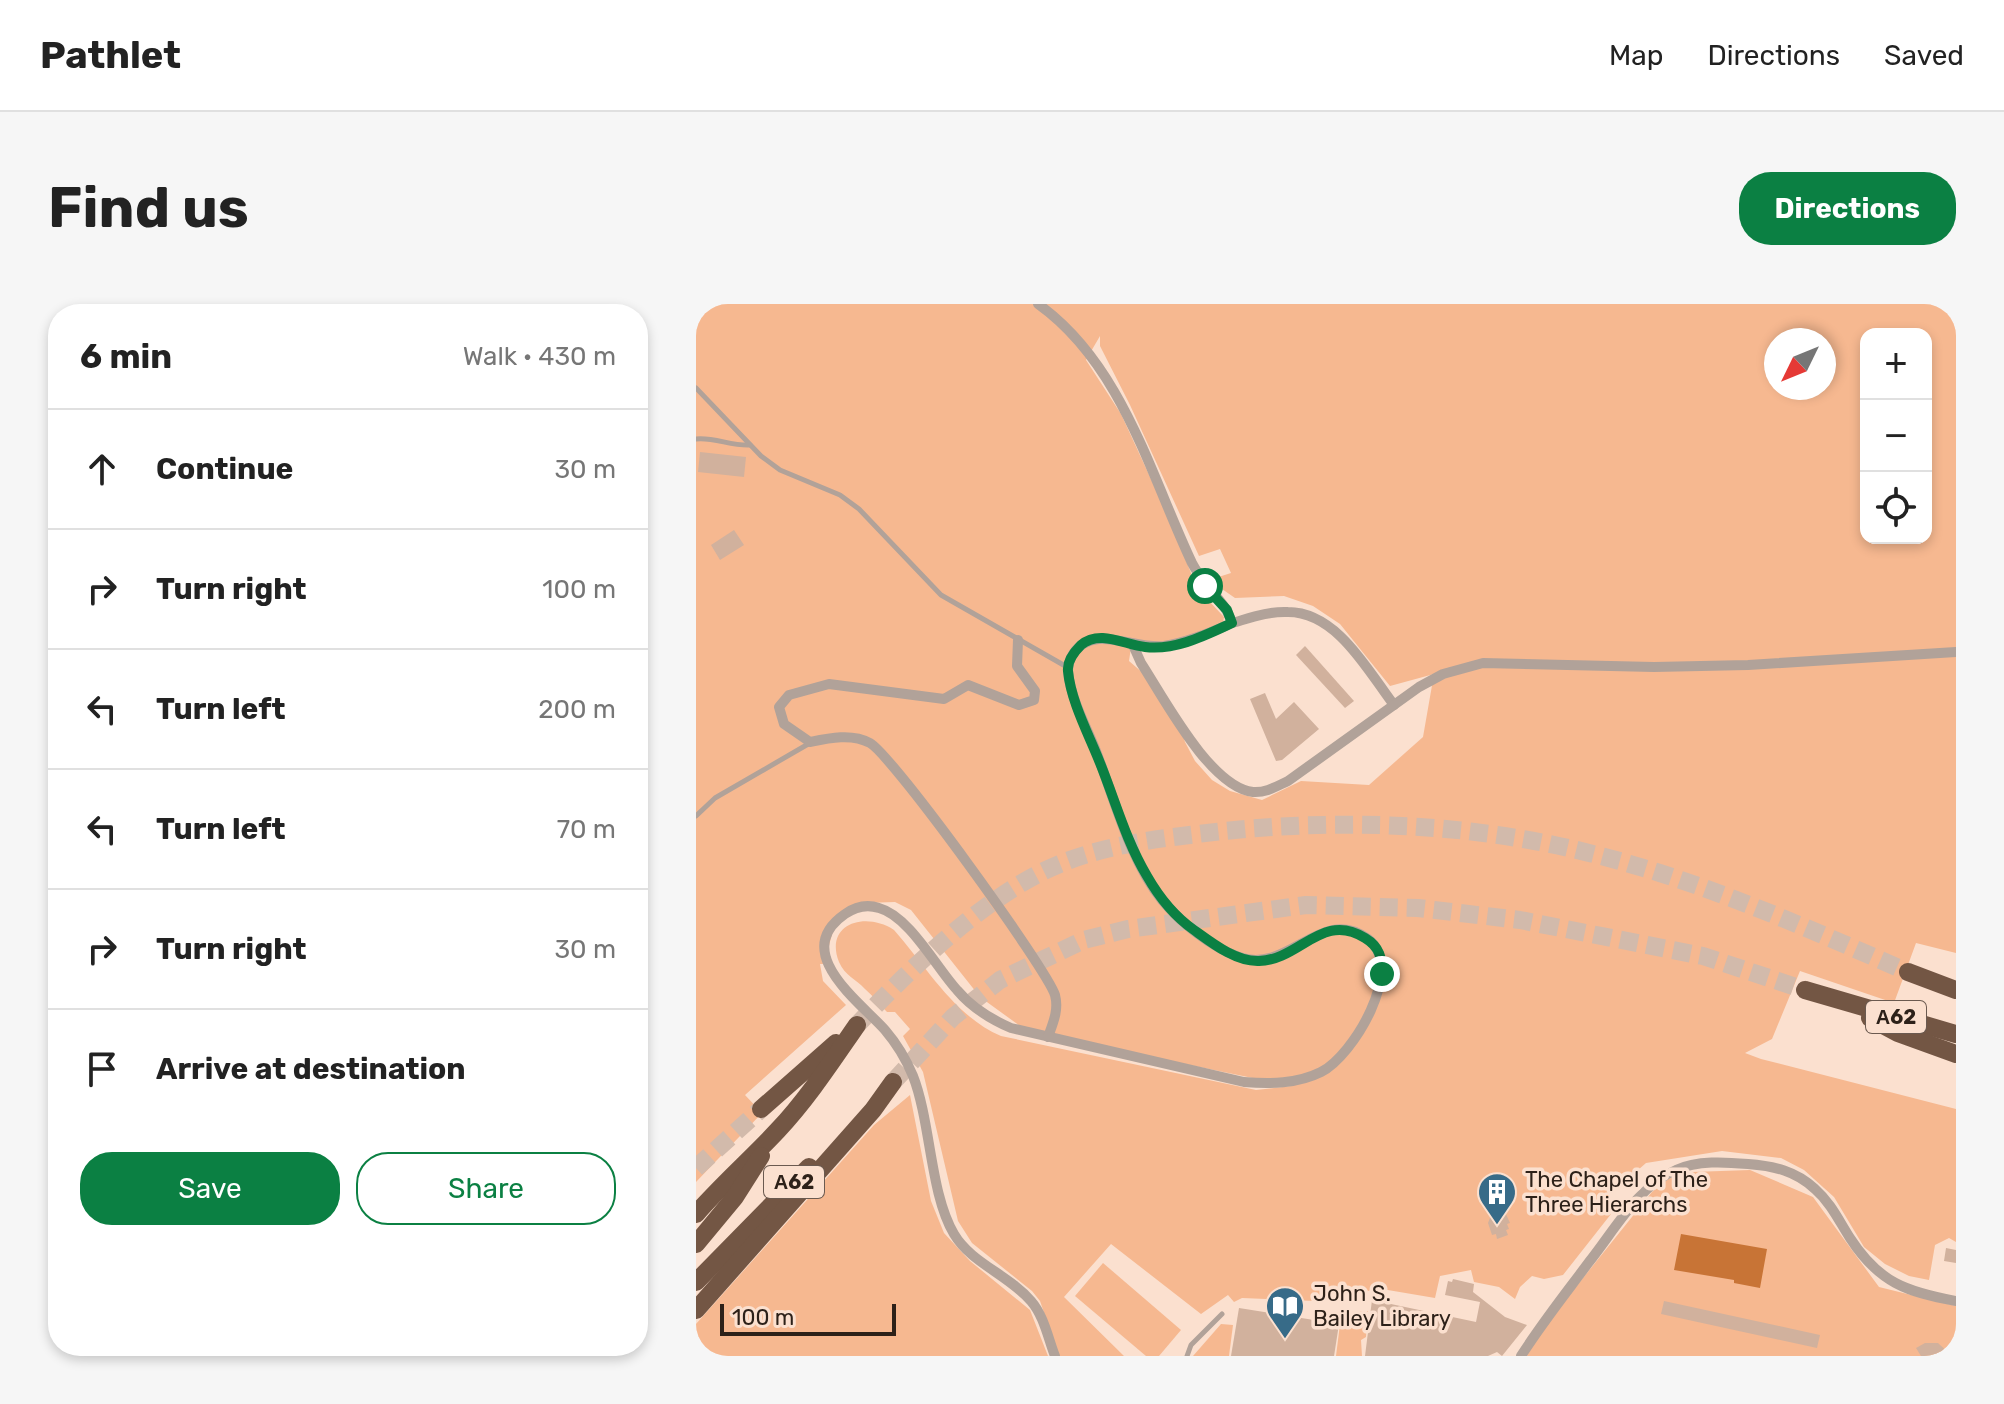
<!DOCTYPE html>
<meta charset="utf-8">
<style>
:root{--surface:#fff;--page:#f6f6f6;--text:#222;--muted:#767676;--line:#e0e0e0;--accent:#0b8043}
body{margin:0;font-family:Rubik,sans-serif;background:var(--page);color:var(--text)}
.controls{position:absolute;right:24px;top:24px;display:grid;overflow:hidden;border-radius:16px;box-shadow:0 4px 12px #0003}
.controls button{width:72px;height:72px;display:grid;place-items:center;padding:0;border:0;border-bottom:2px solid var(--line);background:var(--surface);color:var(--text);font:40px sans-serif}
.compass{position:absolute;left:1068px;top:24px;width:72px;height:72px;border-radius:50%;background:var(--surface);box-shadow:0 4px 12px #0003;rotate:227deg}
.scale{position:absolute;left:24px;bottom:20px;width:176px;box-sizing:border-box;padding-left:8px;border:4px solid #2d2119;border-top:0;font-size:22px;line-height:28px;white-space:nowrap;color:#2d2119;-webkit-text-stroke:6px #fbe0cf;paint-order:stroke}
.stop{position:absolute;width:24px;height:24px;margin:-18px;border:6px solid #0b8043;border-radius:50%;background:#fff}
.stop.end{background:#0b8043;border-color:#fff;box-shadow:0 2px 8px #0008}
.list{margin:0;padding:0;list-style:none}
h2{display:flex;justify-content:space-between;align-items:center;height:104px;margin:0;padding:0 32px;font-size:34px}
h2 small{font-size:26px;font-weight:400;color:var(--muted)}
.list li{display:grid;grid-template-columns:52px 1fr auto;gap:24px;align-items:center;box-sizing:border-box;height:120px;padding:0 32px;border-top:2px solid var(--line)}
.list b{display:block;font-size:30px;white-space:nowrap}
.list em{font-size:26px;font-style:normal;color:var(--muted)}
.actions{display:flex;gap:16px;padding:24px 32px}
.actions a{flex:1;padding:18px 0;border:2px solid var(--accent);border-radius:32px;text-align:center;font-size:28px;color:var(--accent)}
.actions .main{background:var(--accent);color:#fff}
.icon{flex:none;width:44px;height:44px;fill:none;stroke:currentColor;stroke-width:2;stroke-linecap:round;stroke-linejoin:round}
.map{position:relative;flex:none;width:1260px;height:1052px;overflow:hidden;border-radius:32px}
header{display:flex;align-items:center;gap:48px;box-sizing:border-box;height:112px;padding:0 40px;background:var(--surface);border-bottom:2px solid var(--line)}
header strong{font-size:38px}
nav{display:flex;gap:44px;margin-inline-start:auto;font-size:28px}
.intro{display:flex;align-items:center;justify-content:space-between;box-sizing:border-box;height:192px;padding:0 48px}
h1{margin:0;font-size:56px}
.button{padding:20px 36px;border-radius:32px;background:var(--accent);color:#fff;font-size:28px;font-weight:700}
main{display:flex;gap:48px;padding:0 48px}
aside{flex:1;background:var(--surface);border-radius:32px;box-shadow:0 4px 12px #0003}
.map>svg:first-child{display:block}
.green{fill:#f6b890;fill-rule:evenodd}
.water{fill:#c87436}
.building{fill:#d1b19d}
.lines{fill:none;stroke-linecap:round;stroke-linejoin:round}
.highway-tunnel{stroke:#d2baab;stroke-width:18;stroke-dasharray:18 9;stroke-linecap:butt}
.lane{stroke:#b1a299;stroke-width:5}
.street{stroke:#b1a299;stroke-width:10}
.highway{stroke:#735644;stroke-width:18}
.route{stroke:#0b8043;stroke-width:10}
.labels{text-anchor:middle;stroke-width:7;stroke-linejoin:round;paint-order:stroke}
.shield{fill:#fbe0cf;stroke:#6b5a50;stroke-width:2}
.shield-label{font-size:20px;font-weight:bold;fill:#2d2119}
.poi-label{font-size:22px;fill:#2d2119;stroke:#fbe0cf;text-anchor:start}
</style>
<header>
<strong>Pathlet</strong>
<nav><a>Map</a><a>Directions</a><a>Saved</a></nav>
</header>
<div class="intro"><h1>Find us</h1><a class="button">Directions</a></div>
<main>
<aside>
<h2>6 min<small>Walk · 430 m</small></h2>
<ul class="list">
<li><svg class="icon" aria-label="ahead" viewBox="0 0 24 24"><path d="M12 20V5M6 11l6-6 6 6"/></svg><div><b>Continue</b></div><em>30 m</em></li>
<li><svg class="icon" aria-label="right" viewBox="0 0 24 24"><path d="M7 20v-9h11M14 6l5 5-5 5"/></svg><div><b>Turn right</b></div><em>100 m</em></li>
<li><svg class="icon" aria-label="left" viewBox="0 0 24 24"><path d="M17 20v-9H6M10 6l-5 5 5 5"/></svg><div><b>Turn left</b></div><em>200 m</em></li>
<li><svg class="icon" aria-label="left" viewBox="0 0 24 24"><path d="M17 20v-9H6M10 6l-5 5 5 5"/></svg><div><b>Turn left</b></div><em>70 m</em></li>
<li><svg class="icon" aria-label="right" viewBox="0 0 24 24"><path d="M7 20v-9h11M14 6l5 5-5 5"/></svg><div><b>Turn right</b></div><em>30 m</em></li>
<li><svg class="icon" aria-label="arrive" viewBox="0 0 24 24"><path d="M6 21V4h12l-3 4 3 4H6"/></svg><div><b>Arrive at destination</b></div></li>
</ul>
<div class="actions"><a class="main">Save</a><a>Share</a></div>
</aside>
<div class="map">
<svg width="1260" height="1052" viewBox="0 0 1260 1052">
<rect width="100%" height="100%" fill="#fbe0cf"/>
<g class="green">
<path d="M0 0H1260V649L1220 639 1198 699 1104 667 1076 735 1049 749 1065 755 1260 805V938L1253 934 1239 941 1233 976 1213 972 1189 960 1168 943 1138 893 1108 866 1085 854 1026 847 950 859 909 895 915 910 867 971 848 975 836 972 824 983 819 995 803 983 778 978 775 966 744 972 739 994 680 984 651 995 620 997 546 994 538 998 532 991 505 1010 415 940 368 993 428 1052H363L344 997 336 987 276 939 262 917 227 768 207 732 214 725 199 708H191C184 701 177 692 169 685 160 675 149 672 143 658 128 620 169 607 198 626 231 663 258 712 305 732L560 786 595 782 484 759 324 722 284 693 215 606 199 598 169 599 138 623 128 660H124L127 677 150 701 49 791 66 809 0 878ZM1170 30H1230V234H1170ZM404 32V42L434 101 503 252 524 245 535 269 513 276 539 294 588 292 617 302 644 320 694 382 738 370 727 433 673 481 605 477 566 496 534 487 516 476 499 457 489 438 480 409 455 376 433 357 436 337 476 343 526 325 528 313 501 284 473 214 425 110 390 56ZM1080 36H1128V84H1080Z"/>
<path d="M214 791 235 897 248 929 274 957 334 1006 352 1052H0V1020L178 821Z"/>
<path d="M1054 866 1117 893 1183 983 1260 1002V1052H831L832 1047 875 989 956 888 972 875 996 868Z"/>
<path d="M407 959 485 1026 463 1052H450L379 992Z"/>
<path d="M672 1007 670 1033 665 1036 666 1052H640L644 1020 640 1015 653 1008Z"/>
<path d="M525 1020 537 1021 533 1052H497Z"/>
</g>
<path class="water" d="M985 930 1071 945 1064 984 1038 979V976L978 966Z"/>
<g class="building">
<path d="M4 148 50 153 48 173 2 168Z"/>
<path d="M38 226 48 241 24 256 15 241Z"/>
<path d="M609 342 658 397 649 404 600 351Z"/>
<path d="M569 389 580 415 598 398 623 425 586 456 580 457 554 395Z"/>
<path d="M797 906 804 910 809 908 814 919 811 920 813 925 810 926 812 931 801 935 800 930 796 931 792 919Z"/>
<path d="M1250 944 1260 946V959L1248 957Z"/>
<path d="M757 975 778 980 777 988 809 1013 831 1021 806 1052 801 1048 792 1052H669L676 996 780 1018 784 998 749 991 752 977 756 978Z"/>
<path d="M968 997 1124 1031 1121 1044 965 1010Z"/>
<path d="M543 1004 643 1020 638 1052H535Z"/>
<path d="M1229 1039H1242L1256 1052H1225L1220 1044Z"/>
</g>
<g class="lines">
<g class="highway-tunnel">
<path d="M161 721C211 668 280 601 346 568 402 540 467 534 528 527 648 515 773 519 889 548 1001 575 1107 622 1212 668"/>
<path d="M197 778 257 713 304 676 388 636 432 625 610 601 722 604 824 616 1007 652 1109 686"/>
<path d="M0 864 65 805"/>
</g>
<g class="lane">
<path d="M0 84 65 152 84 166 144 191 163 205 245 291 371 363"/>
<path d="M0 135C18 133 35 142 54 141"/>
<path d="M0 512 19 494 114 439"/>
<path d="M491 1052 495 1041 526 1010"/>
</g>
<g class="street">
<path d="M342 0C426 60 454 170 496 259 507 281 529 296 536 319 514 329 492 338 468 342 438 346 398 319 377 350 374 355 372 361 372 367 374 393 390 422 400 447 418 494 434 557 466 596 485 619 515 643 543 653 593 671 626 600 672 635 710 664 657 752 625 768 601 780 574 780 548 778L315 724C294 715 276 704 261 686 240 663 213 612 183 604 171 600 159 603 149 610 94 648 163 697 189 726 201 740 210 755 217 772 235 818 234 890 258 930 275 959 313 971 335 997 348 1012 352 1034 359 1052"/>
<path d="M536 319C554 314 573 307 592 308 641 308 672 367 698 401"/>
<path d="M322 336 321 362 339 387 338 396 323 401 272 381 248 395 133 380 93 391 83 403 88 420 114 438C133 434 156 429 174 439 197 452 351 665 359 691 363 706 357 719 352 733"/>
<path d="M437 341 445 359C468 394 514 483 557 488 570 489 581 482 592 477L723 383 747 370 787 359 958 363 1052 361 1260 348"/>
<path d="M825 1052C846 1019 870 989 893 958 918 927 942 882 980 866 1001 856 1030 858 1052 860 1078 862 1100 867 1119 885 1135 899 1143 917 1154 934 1183 979 1211 988 1260 997"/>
</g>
<g class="highway">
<path d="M1212 668 1260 686"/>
<path d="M1109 686 1260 730"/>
<path d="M1174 714 1202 729 1260 750"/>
<path d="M65 805 140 739"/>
<path d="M0 910C26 880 55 855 82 826 112 794 136 757 161 721"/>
<path d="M0 940 39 893 65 852"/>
<path d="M0 978 113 863"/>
<path d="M0 1006 177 806 197 778"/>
</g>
</g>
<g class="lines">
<path class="route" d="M509 282 531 306 536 319C510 331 479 347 449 343 429 341 404 325 385 341 378 348 371 358 372 367 375 398 393 431 404 459 419 496 430 537 451 572 463 593 478 612 498 626 516 639 540 658 563 657 604 656 626 607 669 634 684 643 686 654 686 670"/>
</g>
<defs>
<g id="building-pin" transform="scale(2)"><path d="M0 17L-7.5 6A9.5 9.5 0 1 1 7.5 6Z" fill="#376b88" stroke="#fbe0cf"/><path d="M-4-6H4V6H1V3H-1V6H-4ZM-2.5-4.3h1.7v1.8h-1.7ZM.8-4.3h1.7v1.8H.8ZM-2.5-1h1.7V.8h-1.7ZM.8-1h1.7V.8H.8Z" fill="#fff"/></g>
<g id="library-pin" transform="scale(2)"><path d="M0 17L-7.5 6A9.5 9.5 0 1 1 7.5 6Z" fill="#376b88" stroke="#fbe0cf"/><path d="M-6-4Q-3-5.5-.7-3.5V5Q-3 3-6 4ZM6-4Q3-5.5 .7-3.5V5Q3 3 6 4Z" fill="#fff"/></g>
</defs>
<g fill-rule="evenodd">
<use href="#building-pin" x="801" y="888"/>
<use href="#library-pin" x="589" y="1002"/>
</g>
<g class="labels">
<g class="shield">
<rect x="1170" y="697" width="60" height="32" rx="6"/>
<rect x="68" y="862" width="60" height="32" rx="6"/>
</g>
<g class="shield-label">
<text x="1200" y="720">Α62</text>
<text x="98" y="885">Α62</text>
</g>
<g class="poi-label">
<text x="829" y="883">The Chapel of The<tspan x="829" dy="25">Three Hierarchs</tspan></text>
<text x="617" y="997">John S.<tspan x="617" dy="25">Bailey Library</tspan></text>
</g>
</g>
</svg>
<div class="controls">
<button>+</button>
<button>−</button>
<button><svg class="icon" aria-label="locate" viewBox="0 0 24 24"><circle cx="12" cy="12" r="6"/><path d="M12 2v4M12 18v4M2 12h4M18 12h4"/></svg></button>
</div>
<svg class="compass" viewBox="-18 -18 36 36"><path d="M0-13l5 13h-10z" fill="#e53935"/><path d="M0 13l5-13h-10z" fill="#767676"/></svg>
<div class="scale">100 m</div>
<div class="stop" style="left:509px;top:282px"></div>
<div class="stop end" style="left:686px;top:670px"></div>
</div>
</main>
